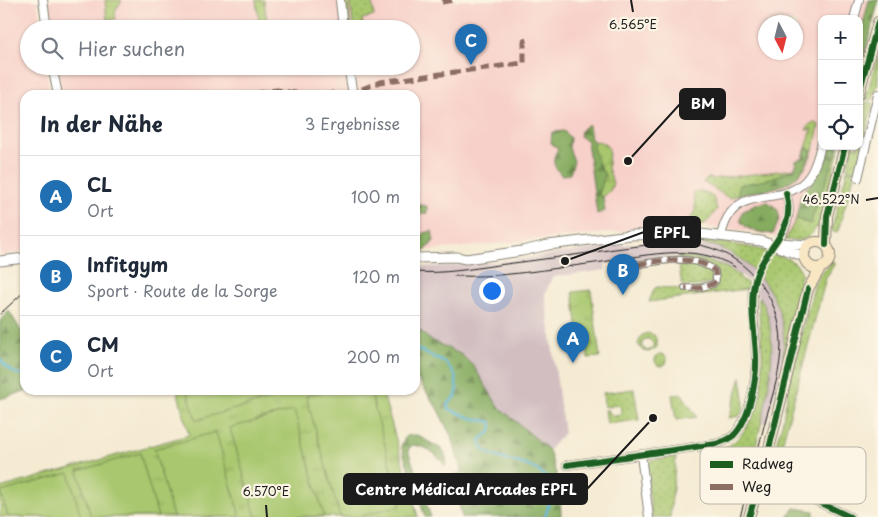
<!DOCTYPE html>
<html lang="de">
<meta charset="utf-8">
<style>
:root{--surface:#fff;--page:#f6f6f7;--text:#1f2937;--muted:#747a83;--line:#e0e1e3;--accent:#1f6fb2}
body{margin:0;font-family:"Playpen Sans",sans-serif;background:var(--page);color:var(--text)}
.controls{position:absolute;right:15px;top:15px;display:grid;overflow:hidden;border-radius:10px;box-shadow:0 1px 4px #0004}
.controls button{width:45px;height:45px;display:grid;place-items:center;padding:0;border:0;border-bottom:1px solid var(--line);background:var(--surface);color:var(--text);font:25px sans-serif}
.compass{position:absolute;left:758px;top:15px;width:45px;height:45px;border-radius:50%;background:var(--surface);box-shadow:0 1px 4px #0004;rotate:173deg}
.you{position:absolute;left:491px;top:290px;width:18px;height:18px;margin:-12px;border:4px solid #fff;border-radius:50%;background:#1a73e8;box-shadow:0 0 0 8px #1a73e833}
.badge{display:grid;place-items:center;width:32px;height:32px;border-radius:50%;background:var(--accent);color:#fff;font-size:16px;font-weight:700}
.pin{position:absolute;translate:-50% -41px;filter:drop-shadow(0 1px 2px #0008)}
.pin::after{content:'';position:absolute;top:26px;width:18px;height:15px;background:inherit;clip-path:polygon(0 0,100% 0,50% 100%)}
.list{margin:0;padding:0;list-style:none}
h2{display:flex;justify-content:space-between;align-items:center;height:65px;margin:0;padding:0 20px;font-size:21px}
h2 small{font-size:16px;font-weight:400;color:var(--muted)}
.list li{display:grid;grid-template-columns:32px 1fr auto;gap:15px;align-items:center;box-sizing:border-box;height:80px;padding:0 20px;border-top:1px solid var(--line)}
.list b{display:block;font-size:19px;white-space:nowrap}
.list p{margin:0;font-size:16px;white-space:nowrap;color:var(--muted)}
.list em{font-size:16px;font-style:normal;color:var(--muted)}
.icon{flex:none;width:28px;height:28px;fill:none;stroke:currentColor;stroke-width:2;stroke-linecap:round;stroke-linejoin:round}
.map{position:relative;flex:none;width:878px;height:517px;overflow:hidden}
.search{position:absolute;background:var(--surface);box-shadow:0 1px 4px #0004;left:20px;top:20px;width:400px;height:55px;display:flex;align-items:center;gap:12px;box-sizing:border-box;padding:0 18px;border-radius:28px;color:var(--muted);font-size:19px}
.panel{position:absolute;background:var(--surface);box-shadow:0 1px 4px #0004;left:20px;top:90px;width:400px;height:305px;border-radius:15px}
.map>svg:first-child{display:block}
.built{fill:#f7d0c9;fill-rule:evenodd}
.railway{fill:#d2bec1}
.grass{fill:url(#grass-dots);stroke:#627245;fill-rule:evenodd}
.forest{fill:url(#forest-firs);stroke:#51643e}
.wetland{fill:url(#wetland-marsh);stroke:#627245}
.park{fill:url(#park-tufts);stroke:#627245}
.pitch{fill:#a9c76e;stroke:#627245}
.lines{fill:none;stroke-linecap:round;stroke-linejoin:round}
.stream{stroke:#4daecc;stroke-width:2.5}
.minor-tunnel{stroke:#cac2ae;stroke-width:8;stroke-dasharray:8 4;stroke-linecap:butt}
.pedestrian-casing{stroke:#888478;stroke-width:8}
.minor-casing{stroke:#888478;stroke-width:10}
.tertiary-casing{stroke:#888478;stroke-width:11}
.secondary-casing{stroke:#888478;stroke-width:12}
.pedestrian{stroke:#fff;stroke-width:5.5}
.minor{stroke:#fff;stroke-width:8}
.tertiary{stroke:#fff;stroke-width:9}
.secondary{stroke:#f9e7c3;stroke-width:10}
.tram{stroke:#1c1c1c;stroke-width:1}
.quiet{stroke:#8d6e63;stroke-width:5;stroke-dasharray:10 5;stroke-linecap:butt}
.cycleway-casing{stroke:#fcf5e5;stroke-width:9}
.cycleway{stroke:#1b5e20;stroke-width:6}
.ticks{fill:none;stroke:#1c1c1c;stroke-width:2}
.key{fill:#fcf5e5;stroke:#b9b4a9;stroke-width:1}
.key-label{font-size:14px;fill:#1c1c1c}
.ticks-label{font-size:12px;text-anchor:middle;fill:#1c1c1c;stroke:#fcf5e5;stroke-width:4.5;stroke-linejoin:round;paint-order:stroke}
.leader{fill:none;stroke:#1c1c1c;stroke-width:2}
.callout-dot{fill:#1c1c1c;stroke:#fcf5e5;stroke-width:2}
.callout{fill:#1c1c1c;stroke:#1c1c1c;stroke-width:2}
.callout-label{font-size:15px;text-anchor:middle;font-weight:bold;fill:#fff}
</style>
<div class="map">
<svg width="878" height="517" viewBox="0 0 878 517">
<defs>
<pattern id="grass-dots" width="8" height="8" patternUnits="userSpaceOnUse" patternTransform="scale(1.25)"><rect width="8" height="8" fill="#a9c76e"/><path d="M2 2h.1M6 6h.1" fill="none" stroke="#91aa5f" stroke-width="1.8" stroke-linecap="round"/></pattern>
<pattern id="forest-firs" width="22" height="20" patternUnits="userSpaceOnUse" patternTransform="scale(1.25)"><rect width="22" height="20" fill="#86ac61"/><path d="M5 1l3.5 6h-7zM16 11l3.5 6h-7z" fill="#6d8b4f"/></pattern>
<pattern id="wetland-marsh" width="20" height="14" patternUnits="userSpaceOnUse" patternTransform="scale(1.25)"><rect width="20" height="14" fill="#a9c76e"/><path d="M1 5h8M5 5V1M11 12h8M15 12V8" fill="none" stroke="#91aa5f"/></pattern>
<pattern id="park-tufts" width="24" height="20" patternUnits="userSpaceOnUse" patternTransform="scale(1.25)"><rect width="24" height="20" fill="#a9c76e"/><path d="M3 7l-1-3M5 7V3M7 7l1-3M15 17l-1-3M17 17v-4M19 17l1-3" fill="none" stroke="#91aa5f"/></pattern>
</defs>
<rect width="100%" height="100%" fill="#fcf5e5"/>
<filter id="ink" filterUnits="userSpaceOnUse"><feTurbulence type="fractalNoise" baseFrequency=".02" numOctaves="2"/><feDisplacementMap in="SourceGraphic" scale="10" xChannelSelector="R" yChannelSelector="G"/><feConvolveMatrix kernelMatrix="1 2 1 2 8 2 1 2 1" color-interpolation-filters="sRGB"/></filter>
<filter id="wash" filterUnits="userSpaceOnUse"><feTurbulence type="fractalNoise" baseFrequency=".0096" numOctaves="4" result="noise"/><feDisplacementMap in="SourceGraphic" scale="20" xChannelSelector="R" yChannelSelector="G"/><feGaussianBlur stdDeviation="1.12" result="paint"/><feColorMatrix in="noise" values="0 0 0 0 0 0 0 0 0 0 0 0 0 0 0 0 0 1.4 0 .05"/><feComposite in="paint" operator="in"/></filter>
<g filter="url(#wash)">
<rect width="100%" height="100%" fill="#f5ebd3"/>
<g class="built">
<path d="M0 0H37L41 29H29V66H46L50 95H25V252L0 256Z"/>
<path d="M47 0H877L859 68V19H822V146H839L812 227 791 240 746 231 685 225 424 251 415 250V95H61L57 66H411V29H51ZM766 22H796V52H766Z"/>
</g>
<path class="railway" d="M660 240 689 241 707 243 721 248 748 265 759 275 768 288 778 306 782 321 784 343 783 355H785L767 423 761 422 772 351V338L768 317 763 302 751 284 744 277 716 262 686 257H663L605 264 606 270 552 277 545 294 564 433 549 450 498 406 474 367 462 355 429 339 415 326V267L450 266 509 260Z"/>
<g class="grass">
<path d="M256 0H264L268 29H260Z"/>
<path d="M350 0H360L361 2H372L374 16 362 19 364 29H354Z"/>
<path d="M878 55V84L873 99 865 100Z"/>
<path d="M872 102 873 104 857 171 847 168 853 146H859V123L864 103Z"/>
<path d="M810 124 816 123 819 125C807 193 783 182 729 198L703 182 710 177 711 179 795 169 796 161 803 158 812 129 806 130Z"/>
<path d="M838 146H840L818 228 816 227C809 241 800 241 785 240L796 219 810 224 833 162Z"/>
<path d="M847 170 855 172 838 231 836 233 832 231V228Z"/>
<path d="M702 191 713 197 717 209C707 224 705 227 686 226L685 221C699 216 695 204 693 192Z"/>
<path d="M689 239C708 241 798 249 801 272 802 277 799 282 799 287 797 309 790 333 785 355H783C789 310 763 266 721 248 711 244 697 244 689 239Z"/>
<path d="M678 256C703 260 717 260 740 276L739 277 748 284 747 289 649 302 654 289 657 287 692 290 713 286 716 271 678 258Z"/>
<path d="M678 261C690 263 705 265 713 273V282C704 285 692 288 682 285Z"/>
<path d="M832 261 835 263 826 278 781 448H778L774 451 782 424 792 369 815 283 822 271 828 267Z"/>
<path d="M759 297H760C788 344 758 434 746 485 740 462 718 460 698 452 707 452 717 452 725 448 756 433 763 383 762 351 761 333 758 316 759 297Z"/>
<path d="M647 333 654 335 657 341V347L649 352 643 351 638 344 641 336ZM649 339 653 343C654 347 651 350 647 351L642 347V343L645 339Z"/>
<circle cx="661" cy="360" r="6"/>
<path d="M741 377C742 389 748 405 739 416L729 418Z"/>
<path d="M634 389 639 420 607 424 605 410H608L612 416 620 415 621 408 617 404 610 407 604 406 603 393Z"/>
<path d="M682 394 697 417 676 420 672 395Z"/>
<path d="M676 457 670 517H652L645 461Z"/>
</g>
<g class="forest">
<path d="M869 0H878V3L859 75V40Z"/>
<path d="M589 125 591 139 595 142C591 149 596 154 599 160L598 164 605 175 602 197H603L605 211 597 214 587 141 580 136 581 130 585 126Z"/>
<path d="M564 131 570 138 569 148 574 161 570 174 561 175C553 165 551 161 558 149L551 143 552 132Z"/>
<path d="M830 146H838L833 162 810 224 796 219 801 195 816 177 822 159 826 160Z"/>
<path d="M806 148 812 150C798 191 775 187 738 195L739 185 766 180 795 169 796 161 803 158Z"/>
<path d="M767 202C784 210 780 219 773 234 760 232 747 232 740 220L742 212 757 204Z"/>
<path d="M415 204 427 206V213L415 215Z"/>
<path d="M432 231 434 241 424 252H415V241H421L424 233Z"/>
<path d="M9 311 25 337V390H29L0 399V321Z"/>
<path d="M415 326 429 339 462 355 474 367 498 406 549 450 560 487 561 517H462L452 475 462 473 452 438 437 408 415 375Z"/>
<path d="M417 435 443 450 447 459 445 466C437 454 427 446 412 445L408 450 431 517H425L401 446 406 436Z"/>
<path d="M795 508 814 511V517H787Z"/>
</g>
<path class="wetland" d="M596 141 604 143 609 149 608 168 613 183 610 191 603 197 599 195 605 175C600 166 594 155 593 145Z"/>
<g class="park">
<path d="M105 0H122C117 9 114 8 116 19L107 20Z"/>
<path d="M343 0 348 1 351 29H346Z"/>
<path d="M591 290 600 357 588 358 587 346 589 343 588 342 580 347 573 292Z"/>
<path d="M177 390H382L418 517H0V488L189 435Z"/>
</g>
<g class="pitch">
<path d="M187 390H302L196 420Z"/>
<path d="M328 390H370L401 505 357 517H340L306 396Z"/>
<path d="M294 410 324 516 256 517 230 428Z"/>
<path d="M216 432 240 517H173L154 449Z"/>
<path d="M140 453 158 517H91L78 471Z"/>
<path d="M69 473 81 517H8L1 492Z"/>
</g>
<g class="lines">
<g class="stream">
<path d="M415 348 446 363 455 375 457 391 456 396 447 405 449 409 471 418 491 422 492 425 491 431 480 440C481 467 541 454 550 486 552 495 548 508 545 517"/>
<path d="M0 359C6 367 13 376 25 374"/>
</g>
</g>
</g>
<g filter="url(#ink)">
<g class="lines">
<path class="minor-tunnel" d="M753 288 763 262 777 241"/>
<g class="pedestrian-casing">
<path id="pedestrian" d="M623 267C651 263 691 251 715 271L716 280 713 284 699 288H685"/>
</g>
<g class="minor-casing">
<g id="minor">
<path d="M43 0 47 29"/>
<path d="M340 0 343 29"/>
<path d="M854 19 859 0"/>
<path d="M52 66 58 95"/>
<path d="M348 66 353 95"/>
<path d="M858 178 878 94"/>
<path d="M721 236C734 176 783 214 810 175 816 166 819 153 822 142"/>
<path d="M779 238C789 223 791 210 786 193"/>
<path d="M641 455 649 517"/>
<path d="M567 465 716 444C723 442 730 439 736 433 751 414 756 382 756 358 756 335 751 312 753 288"/>
<path d="M760 476 787 487 850 517"/>
</g>
</g>
<g class="tertiary-casing">
<g id="tertiary">
<path d="M780 243 807 245"/>
<path d="M415 258 456 257 466 259 522 251 548 245 631 235 692 233 761 241 803 256"/>
<path d="M0 261 25 258"/>
</g>
</g>
<g class="secondary-casing">
<g id="secondary">
<path d="M859 93 878 22"/>
<circle cx="817" cy="255" r="13"/>
<path d="M826 245 827 216 845 146"/>
<path d="M749 517 767 457 806 296 808 289 821 267"/>
</g>
</g>
<use href="#pedestrian" class="pedestrian"/>
<use href="#minor" class="minor"/>
<use href="#tertiary" class="tertiary"/>
<use href="#secondary" class="secondary"/>
<g class="tram">
<path d="M415 272C443 274 471 269 498 265 537 260 576 255 615 249 641 246 668 241 694 244 743 251 781 294 781 344 781 369 773 394 766 418 758 451 749 484 740 517"/>
<path d="M454 276C501 278 548 269 595 263 640 257 694 241 735 267"/>
<path d="M0 314 25 291"/>
</g>
<g class="quiet">
<path d="M442 2 454 0"/>
<path d="M362 89 380 82 524 63V41L532 39"/>
<path d="M242 95 277 90 306 95 333 93"/>
<path d="M623 267C651 263 691 251 715 271L716 280 713 284 699 288H685"/>
</g>
<g class="cycleway-casing">
<g id="cycleway">
<path d="M859 93 878 22"/>
<path d="M826 245 827 216 845 146"/>
<path d="M567 465 716 444C722 442 728 440 733 436 750 420 757 379 756 356 755 330 748 302 756 276 767 244 797 231 786 193"/>
<path d="M760 476 787 487 850 517"/>
<path d="M749 517 767 457 808 289"/>
</g>
</g>
<use href="#cycleway" class="cycleway"/>
</g>
</g>
<path class="ticks" d="M631 0 633 12M866 200 878 198M266 505 267 517"/>
<rect x="700" y="447" width="166" height="57" rx="8" class="key"/>
<rect x="710" y="461" width="23" height="7" fill="#1b5e20"/>
<rect x="710" y="484" width="23" height="6" fill="#8d6e63"/>
<g class="key-label">
<text x="742" y="469">Radweg</text>
<text x="742" y="492">Weg</text>
</g>
<g class="ticks-label">
<text x="633" y="29">6.565°E</text>
<text x="831" y="204">46.522°N</text>
<text x="266" y="496">6.570°E</text>
</g>
<path class="leader" d="M628 161L680 104M565 261L644 232M653 418L587 489"/>
<g class="callout-dot">
<circle cx="628" cy="161" r="5"/>
<circle cx="565" cy="261" r="5"/>
<circle cx="653" cy="418" r="5"/>
</g>
<g class="callout">
<rect x="680" y="89" width="45" height="30" rx="5"/>
<rect x="644" y="217" width="56" height="30" rx="5"/>
<rect x="344" y="474" width="243" height="30" rx="5"/>
</g>
<g class="callout-label">
<text x="703" y="109">BM</text>
<text x="672" y="238">EPFL</text>
<text x="466" y="495">Centre Médical Arcades EPFL</text>
</g>
</svg>
<div class="controls">
<button>+</button>
<button>−</button>
<button><svg class="icon" aria-label="locate" viewBox="0 0 24 24"><circle cx="12" cy="12" r="6"/><path d="M12 2v4M12 18v4M2 12h4M18 12h4"/></svg></button>
</div>
<svg class="compass" viewBox="-18 -18 36 36"><path d="M0-13l5 13h-10z" fill="#e53935"/><path d="M0 13l5-13h-10z" fill="#747a83"/></svg>
<div class="you"></div>
<div class="pin badge" style="left:573px;top:363px">A</div>
<div class="pin badge" style="left:623px;top:295px">B</div>
<div class="pin badge" style="left:471px;top:65px">C</div>
<div class="search"><svg class="icon" aria-label="search" viewBox="0 0 24 24"><circle cx="10" cy="10" r="6"/><path d="M15 15l6 6"/></svg>Hier suchen</div>
<section class="panel">
<h2>In der Nähe<small>3 Ergebnisse</small></h2>
<ul class="list">
<li><span class="badge">A</span><div><b>CL</b><p>Ort</p></div><em>100 m</em></li>
<li><span class="badge">B</span><div><b>Infitgym</b><p>Sport · Route de la Sorge</p></div><em>120 m</em></li>
<li><span class="badge">C</span><div><b>CM</b><p>Ort</p></div><em>200 m</em></li>
</ul>
</section>
</div>
